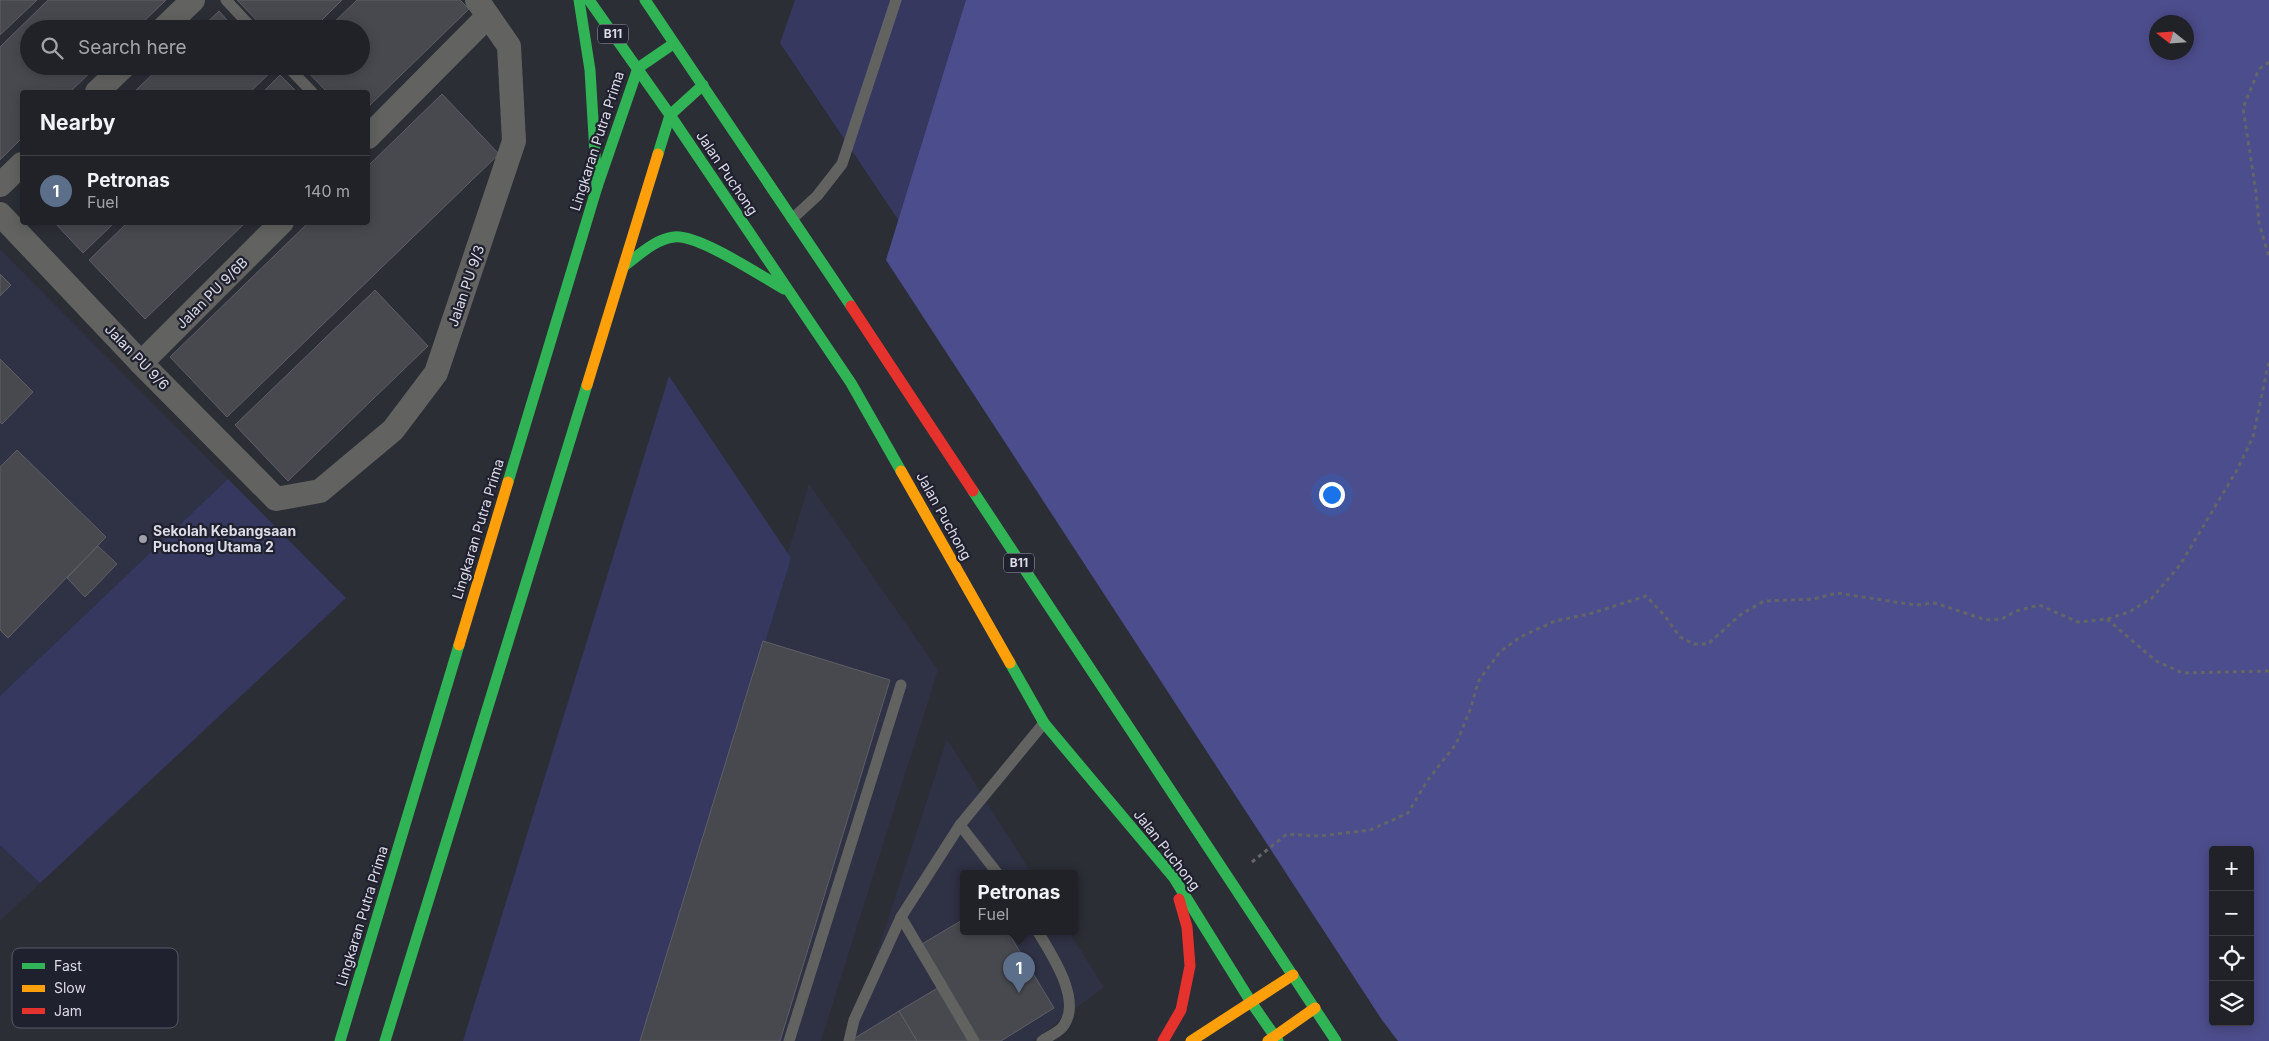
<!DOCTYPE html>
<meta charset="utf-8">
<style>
:root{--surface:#212228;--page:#292a30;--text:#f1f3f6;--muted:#a2a4a8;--line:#3e3f45;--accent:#d93025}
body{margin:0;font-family:Inter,sans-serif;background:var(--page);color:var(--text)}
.controls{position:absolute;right:15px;bottom:15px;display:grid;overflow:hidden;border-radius:5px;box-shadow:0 2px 12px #0003}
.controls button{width:45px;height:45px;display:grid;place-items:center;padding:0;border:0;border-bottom:1px solid var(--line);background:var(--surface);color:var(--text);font:25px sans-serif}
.compass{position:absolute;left:2149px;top:15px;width:45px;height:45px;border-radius:50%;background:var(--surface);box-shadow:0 2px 12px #0003;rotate:287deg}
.you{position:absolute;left:1331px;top:494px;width:18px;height:18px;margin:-12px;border:4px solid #fff;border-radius:50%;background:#1a73e8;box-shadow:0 0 0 8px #1a73e833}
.badge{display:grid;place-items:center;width:32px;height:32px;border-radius:50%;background:var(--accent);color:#fff;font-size:16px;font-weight:700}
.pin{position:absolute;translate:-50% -41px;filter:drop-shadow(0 1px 2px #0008)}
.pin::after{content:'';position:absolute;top:26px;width:18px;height:15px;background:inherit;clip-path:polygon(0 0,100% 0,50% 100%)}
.popup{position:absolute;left:960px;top:870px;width:118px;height:65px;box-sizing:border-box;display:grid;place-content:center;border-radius:5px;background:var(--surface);filter:drop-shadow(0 1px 4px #0005);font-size:16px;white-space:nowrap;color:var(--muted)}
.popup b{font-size:19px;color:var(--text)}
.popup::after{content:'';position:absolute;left:50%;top:100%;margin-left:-10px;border:10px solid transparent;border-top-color:var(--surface)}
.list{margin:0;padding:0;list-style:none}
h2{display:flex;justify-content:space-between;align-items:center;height:65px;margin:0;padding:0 20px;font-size:21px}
h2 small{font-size:16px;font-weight:400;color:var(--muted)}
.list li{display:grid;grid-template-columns:32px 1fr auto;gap:15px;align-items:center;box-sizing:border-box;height:70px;padding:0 20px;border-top:1px solid var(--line)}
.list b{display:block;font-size:19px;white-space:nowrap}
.list p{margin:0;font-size:16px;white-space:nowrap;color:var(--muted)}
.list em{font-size:16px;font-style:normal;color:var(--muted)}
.icon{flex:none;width:28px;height:28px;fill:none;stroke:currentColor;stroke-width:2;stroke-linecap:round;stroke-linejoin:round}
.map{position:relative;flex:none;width:2269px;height:1041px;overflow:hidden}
.search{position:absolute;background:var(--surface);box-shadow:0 2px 12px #0003;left:20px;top:20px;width:350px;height:55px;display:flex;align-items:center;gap:12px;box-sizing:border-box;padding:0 18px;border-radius:28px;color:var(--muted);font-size:19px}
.panel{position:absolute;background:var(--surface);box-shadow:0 2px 12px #0003;left:20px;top:90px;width:350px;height:135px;border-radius:5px}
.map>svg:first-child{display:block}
.built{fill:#2f3144}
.green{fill:#363860}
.forest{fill:#4c4d8c;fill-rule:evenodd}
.building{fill:#48494f;stroke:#5e5f66}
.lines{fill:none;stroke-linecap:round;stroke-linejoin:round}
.path{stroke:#636567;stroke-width:3;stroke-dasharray:4 4;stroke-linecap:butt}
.lane{stroke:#626261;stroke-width:11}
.street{stroke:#626261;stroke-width:24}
.fast{stroke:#30b455;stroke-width:11}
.slow{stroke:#ff9f0a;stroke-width:11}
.jam{stroke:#e5322d;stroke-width:11}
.poi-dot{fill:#9e9fa8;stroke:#20212f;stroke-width:2}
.labels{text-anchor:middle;stroke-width:4.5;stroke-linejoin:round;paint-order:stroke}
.shield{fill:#20212f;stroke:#a3a4af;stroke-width:1}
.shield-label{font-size:12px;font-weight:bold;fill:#dbdce6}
.street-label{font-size:14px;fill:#dbdce6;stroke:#20212f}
.poi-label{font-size:14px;font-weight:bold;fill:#dbdce6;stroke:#20212f;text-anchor:start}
.key{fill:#20212f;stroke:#585966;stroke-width:1}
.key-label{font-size:14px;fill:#dbdce6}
</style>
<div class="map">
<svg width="2269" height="1041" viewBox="0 0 2269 1041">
<rect width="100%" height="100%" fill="#2c2e36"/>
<g class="built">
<path d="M0 249 346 598 0 921Z"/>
<path d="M809 484 938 670 821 1041H638Z"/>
<path d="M947 739 1032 874H964V932H1069L1104 987 1033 1041H848Z"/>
</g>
<g class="green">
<path d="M795 0H976L899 221 780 43Z"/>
<path d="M669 376 791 558 642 1041H463Z"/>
<path d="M228 479 346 598 40 883 0 845V696Z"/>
</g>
<path class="forest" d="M966 0H2269V1041H1398L1382 1020 886 260ZM2156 22H2186V52H2156ZM2213 850H2250V1022H2213Z"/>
<g class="building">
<path d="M0 0H37L0 35Z"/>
<path d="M48 0H166L136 29H29V66H97L70 92H22V138L0 160V47Z"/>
<path d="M237 0H342L313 29H265Z"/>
<path d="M357 0H460L469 9 368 107V92H327L302 66H361V29H327Z"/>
<path d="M219 11 235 29H200Z"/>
<path d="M161 66H271L274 69 250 92H134Z"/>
<path d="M280 75 297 92H263Z"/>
<path d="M442 94 499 154 227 417 170 357 309 222H368V166Z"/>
<path d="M54 222H115L83 253Z"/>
<path d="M128 222H246L145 319 89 260Z"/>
<path d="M0 274 11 285 0 296Z"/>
<path d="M375 290 428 346 288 481 235 425Z"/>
<path d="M0 359 33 392 2 424 0 422Z"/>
<path d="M17 450 106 537 8 638 0 630V467Z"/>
<path d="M98 546 117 564 85 597 67 578Z"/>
<path d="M763 641 890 680 780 1041H640Z"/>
<path d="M964 919V932H1008L1054 1008 1001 1041H917L899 1011 946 983 922 944Z"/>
<path d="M899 1011 917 1041H850Z"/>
</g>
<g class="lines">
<g class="path">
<path d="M2269 62 2259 69 2243 108 2256 192 2259 223 2269 257"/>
<path d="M2107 619 2156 661 2183 673 2269 671"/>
<path d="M1252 862 1287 834 1319 836 1370 830 1408 813 1427 781 1456 744 1470 710 1479 680 1500 652 1520 637 1555 621 1589 614 1646 596 1665 616 1680 637 1694 644H1708L1740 615 1764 601 1814 599 1837 593 1915 605 1935 603 1986 620 2002 619 2016 611 2039 605 2078 622 2107 619 2129 612 2152 598 2180 565 2237 470 2253 437 2269 361"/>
</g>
<g class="lane">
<path d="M226 0 253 29"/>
<path d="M287 66 312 92"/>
<path d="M792 219 817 196 842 164 896 0"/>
<path d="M960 825 998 874"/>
<path d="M1038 932C1051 954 1082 999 1064 1025 1060 1032 1049 1036 1042 1041"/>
<path d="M789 1041 901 685"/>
<path d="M849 1041 854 1020 901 917"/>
<path d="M974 1041 901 917 960 825 1044 723"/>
</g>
<g class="street">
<path d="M163 29 193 0"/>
<path d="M97 92 124 66"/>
<path d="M368 137 488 16"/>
<path d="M0 185 22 164"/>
<path d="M0 214 141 363 276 499 320 491 393 430 436 373 514 141 509 46 477 0"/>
<path d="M141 363 282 222"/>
</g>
<g class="fast">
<path d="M579 0 590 70 597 187"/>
<path d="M589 0 670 115 851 383 901 471"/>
<path d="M645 0 851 306"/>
<path d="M658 154 670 115 703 85"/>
<path d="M624 266C638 256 655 239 674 237 698 234 761 276 784 289"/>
<path d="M508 482 597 187 638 68 673 44"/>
<path d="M973 491 1336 1041"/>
<path d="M1010 663 1044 723 1174 878 1251 1002 1278 1041"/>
<path d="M340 1041 459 645"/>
<path d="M385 1041 587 385"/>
</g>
<g class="slow">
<path d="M587 385 658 154"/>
<path d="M901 471 1010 663"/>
<path d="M459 645 508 482"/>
<path d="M1191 1041 1293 975"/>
<path d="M1268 1041 1315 1008"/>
</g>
<g class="jam">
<path d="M851 306 973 491"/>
<path d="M1163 1041 1181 1010 1190 966 1187 927 1179 899"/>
</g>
</g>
<circle class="poi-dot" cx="143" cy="539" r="5"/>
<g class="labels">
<g class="shield">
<rect x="598" y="24.5" width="30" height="19" rx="4"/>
<rect x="1004" y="553.5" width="30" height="19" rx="4"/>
</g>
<g class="shield-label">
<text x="613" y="38">B11</text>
<text x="1019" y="567">B11</text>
</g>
<g class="street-label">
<text transform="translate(597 141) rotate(-72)" y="5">Lingkaran Putra Prima</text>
<text transform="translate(727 173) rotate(56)" y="5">Jalan Puchong</text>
<text transform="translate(466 286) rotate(-71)" y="5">Jalan PU 9/3</text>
<text transform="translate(212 293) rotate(-45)" y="5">Jalan PU 9/6B</text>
<text transform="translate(137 357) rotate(46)" y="5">Jalan PU 9/6</text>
<text transform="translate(944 516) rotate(61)" y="5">Jalan Puchong</text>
<text transform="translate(478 529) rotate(-73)" y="5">Lingkaran Putra Prima</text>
<text transform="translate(1167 850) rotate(52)" y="5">Jalan Puchong</text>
<text transform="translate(362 916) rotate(-73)" y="5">Lingkaran Putra Prima</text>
</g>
<g class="poi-label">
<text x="153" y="536">Sekolah Kebangsaan<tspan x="153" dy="16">Puchong Utama 2</tspan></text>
</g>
</g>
<rect x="12" y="948" width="166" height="80" rx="8" class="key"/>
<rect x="22" y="963" width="23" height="6" fill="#30b455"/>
<rect x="22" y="985" width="23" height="7" fill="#ff9f0a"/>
<rect x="22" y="1008" width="23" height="6" fill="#e5322d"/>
<g class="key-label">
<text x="54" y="971">Fast</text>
<text x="54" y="993">Slow</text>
<text x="54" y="1016">Jam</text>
</g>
</svg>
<div class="controls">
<button>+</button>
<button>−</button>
<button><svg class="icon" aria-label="locate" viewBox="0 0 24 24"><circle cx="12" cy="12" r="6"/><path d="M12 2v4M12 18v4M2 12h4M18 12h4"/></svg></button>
<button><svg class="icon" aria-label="layers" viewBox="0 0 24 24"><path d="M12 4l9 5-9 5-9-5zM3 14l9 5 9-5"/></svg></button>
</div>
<svg class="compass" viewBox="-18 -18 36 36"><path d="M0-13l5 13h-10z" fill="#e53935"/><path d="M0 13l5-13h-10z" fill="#a2a4a8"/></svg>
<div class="you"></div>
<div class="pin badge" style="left:1019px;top:993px;background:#5c6f8a">1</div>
<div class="popup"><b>Petronas</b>Fuel</div>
<div class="search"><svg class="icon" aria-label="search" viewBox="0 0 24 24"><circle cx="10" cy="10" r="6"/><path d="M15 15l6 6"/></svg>Search here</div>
<section class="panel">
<h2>Nearby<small></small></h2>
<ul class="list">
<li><span class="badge" style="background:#5c6f8a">1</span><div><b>Petronas</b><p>Fuel</p></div><em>140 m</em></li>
</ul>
</section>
</div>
